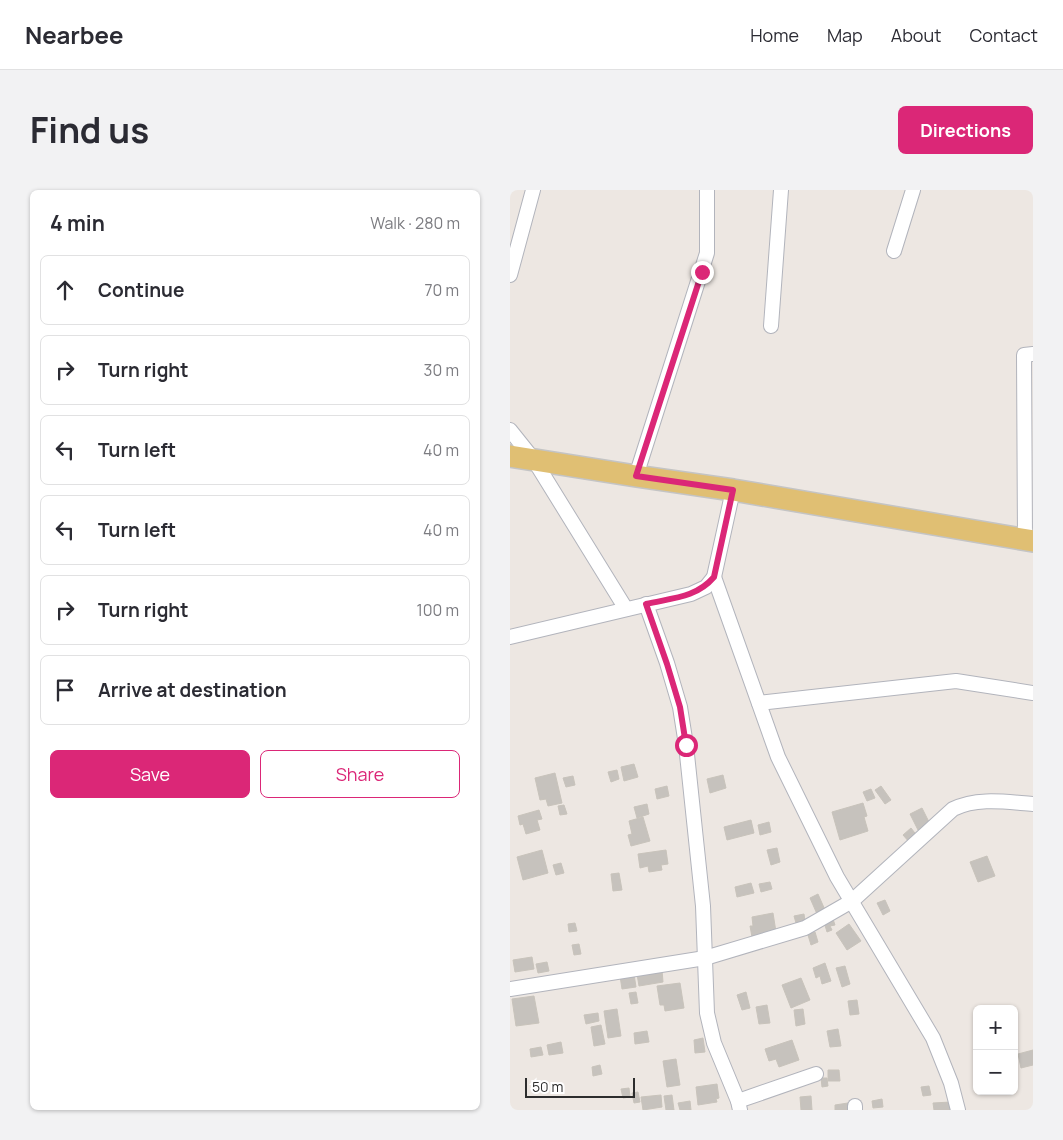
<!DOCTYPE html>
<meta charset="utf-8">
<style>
:root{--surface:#fff;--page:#f2f2f3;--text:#2b2b33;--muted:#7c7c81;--line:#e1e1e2;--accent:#db2777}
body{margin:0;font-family:Manrope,sans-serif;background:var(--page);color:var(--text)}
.controls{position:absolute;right:15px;bottom:15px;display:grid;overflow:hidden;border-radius:8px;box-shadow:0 1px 4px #0004}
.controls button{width:45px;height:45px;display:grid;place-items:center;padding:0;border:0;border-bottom:1px solid var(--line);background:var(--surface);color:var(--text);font:25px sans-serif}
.scale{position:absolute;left:15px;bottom:12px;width:110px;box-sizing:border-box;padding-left:5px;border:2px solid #2d2d2d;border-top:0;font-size:14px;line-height:18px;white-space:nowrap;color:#2d2d2d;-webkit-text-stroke:4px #fff;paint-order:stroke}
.stop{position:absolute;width:15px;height:15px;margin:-11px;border:4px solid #db2777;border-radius:50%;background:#fff}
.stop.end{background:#db2777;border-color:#fff;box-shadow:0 1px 5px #0008}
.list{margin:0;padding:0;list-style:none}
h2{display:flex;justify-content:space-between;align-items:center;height:65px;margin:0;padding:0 20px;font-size:21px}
h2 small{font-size:16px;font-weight:400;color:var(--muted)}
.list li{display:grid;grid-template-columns:32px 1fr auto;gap:15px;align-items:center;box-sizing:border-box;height:70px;margin:0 10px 10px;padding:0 10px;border:1px solid var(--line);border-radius:8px}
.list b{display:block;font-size:19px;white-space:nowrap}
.list em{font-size:16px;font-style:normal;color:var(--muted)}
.actions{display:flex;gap:10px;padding:15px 20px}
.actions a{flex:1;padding:11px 0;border:1px solid var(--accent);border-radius:8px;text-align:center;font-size:18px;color:var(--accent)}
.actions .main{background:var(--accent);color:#fff}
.icon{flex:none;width:28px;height:28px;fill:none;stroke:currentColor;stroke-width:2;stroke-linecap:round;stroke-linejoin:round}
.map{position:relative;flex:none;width:523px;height:920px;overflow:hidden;border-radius:8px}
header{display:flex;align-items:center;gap:30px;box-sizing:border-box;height:70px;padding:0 25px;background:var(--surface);border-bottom:1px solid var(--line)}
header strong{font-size:24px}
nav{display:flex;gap:28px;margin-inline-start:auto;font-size:18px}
.intro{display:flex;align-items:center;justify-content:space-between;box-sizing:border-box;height:120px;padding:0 30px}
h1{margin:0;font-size:35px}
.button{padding:12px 22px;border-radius:8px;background:var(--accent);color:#fff;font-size:18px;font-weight:700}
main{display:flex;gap:30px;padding:0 30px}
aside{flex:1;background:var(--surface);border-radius:8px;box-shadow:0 1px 4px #0004}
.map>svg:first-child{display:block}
.building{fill:#c6c2bd;stroke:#c8c3bb}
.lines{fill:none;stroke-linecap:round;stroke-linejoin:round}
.street-casing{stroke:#b2b4bc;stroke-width:16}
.primary-casing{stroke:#c4c4c4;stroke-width:24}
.street{stroke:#fff;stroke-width:14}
.primary{stroke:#e0bf73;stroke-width:21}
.route{stroke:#db2777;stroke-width:6}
</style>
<header>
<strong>Nearbee</strong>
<nav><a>Home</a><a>Map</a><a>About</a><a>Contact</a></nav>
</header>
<div class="intro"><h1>Find us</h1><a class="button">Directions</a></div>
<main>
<aside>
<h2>4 min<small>Walk · 280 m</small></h2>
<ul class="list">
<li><svg class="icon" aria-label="ahead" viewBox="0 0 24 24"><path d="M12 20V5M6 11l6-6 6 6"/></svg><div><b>Continue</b></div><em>70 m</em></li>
<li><svg class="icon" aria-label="right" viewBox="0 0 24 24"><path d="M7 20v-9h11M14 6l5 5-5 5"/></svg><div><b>Turn right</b></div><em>30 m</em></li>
<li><svg class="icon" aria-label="left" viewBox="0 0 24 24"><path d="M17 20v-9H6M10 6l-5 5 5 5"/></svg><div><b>Turn left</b></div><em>40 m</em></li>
<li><svg class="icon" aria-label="left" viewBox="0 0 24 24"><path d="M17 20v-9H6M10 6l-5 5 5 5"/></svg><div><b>Turn left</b></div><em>40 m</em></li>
<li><svg class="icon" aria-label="right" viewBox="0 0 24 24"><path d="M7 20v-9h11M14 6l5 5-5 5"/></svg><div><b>Turn right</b></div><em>100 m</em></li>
<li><svg class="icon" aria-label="arrive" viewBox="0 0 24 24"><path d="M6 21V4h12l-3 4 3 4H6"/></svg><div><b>Arrive at destination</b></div></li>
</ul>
<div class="actions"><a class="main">Save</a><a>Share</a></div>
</aside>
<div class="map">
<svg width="523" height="920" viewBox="0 0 523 920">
<rect width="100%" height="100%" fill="#ede7e2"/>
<g class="building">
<path d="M124 574 128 587 114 591 111 577Z"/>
<path d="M107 580 109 589 101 592 98 582Z"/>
<path d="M45 583 52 613 38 616 36 609 30 610 25 588Z"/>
<path d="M213 585 216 598 200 603 197 589Z"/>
<path d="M63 586 65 595 56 597 53 588Z"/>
<path d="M157 596 159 606 147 609 145 599Z"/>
<path d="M371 596 381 610 375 614 365 600Z"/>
<path d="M361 599 365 608 357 611 353 602Z"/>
<path d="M353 613 357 626 354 627 358 641 330 650 322 622Z"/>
<path d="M137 614 139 624 127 628 124 617Z"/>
<path d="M54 615 57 624 50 625 48 616Z"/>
<path d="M412 618 420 634 408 640 400 624Z"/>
<path d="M29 620 32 629 27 630 30 640 16 644 13 634 10 635 8 626Z"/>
<path d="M133 627 140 651 121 656 118 645 122 644 119 631Z"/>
<path d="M241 630 244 643 217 650 214 637Z"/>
<path d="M259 632 261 642 250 645 248 635Z"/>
<path d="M401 638 408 647 400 653 393 645Z"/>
<path d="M267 658 270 672 261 675 257 660Z"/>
<path d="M32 660 38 683 13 690 7 667Z"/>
<path d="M156 660 158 674 151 675 152 680 139 682 138 676 130 678 128 664Z"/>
<path d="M477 666 485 686 468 692 460 672Z"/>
<path d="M51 673 54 683 46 685 43 675Z"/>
<path d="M109 683 112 700 103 701 101 684Z"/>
<path d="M260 692 262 699 251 702 249 694Z"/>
<path d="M241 693 244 703 227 707 225 697Z"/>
<path d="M308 704 315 720 307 724 300 708Z"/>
<path d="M375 710 380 721 373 725 367 713Z"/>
<path d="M263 723 266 742 242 747 240 736H243L242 727Z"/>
<path d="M294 724 295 731 286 733 284 726Z"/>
<path d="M323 729 325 735 320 736 322 740 317 742 314 732Z"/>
<path d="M65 733 67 741 59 742 58 734Z"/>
<path d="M339 734 351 751 337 760 326 743Z"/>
<path d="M305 742 308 752 301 755 298 745Z"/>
<path d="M69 754 71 764 64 765 62 755Z"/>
<path d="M22 767 24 779 5 782 3 770Z"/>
<path d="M37 772 39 781 28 783 26 774Z"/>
<path d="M315 773 321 791 312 794 310 786 306 788 303 778Z"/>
<path d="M335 776 340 794 332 797 326 778Z"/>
<path d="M152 780 153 792 129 796 127 784Z"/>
<path d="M124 784 126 797 112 799 110 786Z"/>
<path d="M291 788 300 810 281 818 272 795Z"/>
<path d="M170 793 174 818 155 821 154 815H150L147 796Z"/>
<path d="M126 802 128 813 121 814 119 803Z"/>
<path d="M236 802 240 818 232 820 227 805Z"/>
<path d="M24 806 29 833 6 836 2 809Z"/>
<path d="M347 810 349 824 340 825 338 811Z"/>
<path d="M257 815 260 833 249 834 246 817Z"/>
<path d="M107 819 111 846 98 848 94 821Z"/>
<path d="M293 819 295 834 286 836 284 820Z"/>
<path d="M88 823 89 831 76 834 74 825Z"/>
<path d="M91 835 95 854 84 856 81 837Z"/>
<path d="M328 839 331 856 320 857 317 841Z"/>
<path d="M137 841 139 852 125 854 124 843Z"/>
<path d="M193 848 195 862 185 863 184 850Z"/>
<path d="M282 850 289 870 269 877 266 869 259 871 255 859Z"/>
<path d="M51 852 53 863 39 865 37 855Z"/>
<path d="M31 857 33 865 21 867 20 859Z"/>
<path d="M523 860V875L511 878 508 864Z"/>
<path d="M166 869 170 895 157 897 153 871Z"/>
<path d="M90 875 92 884 83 886 82 877Z"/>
<path d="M318 880H329L330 891H318Z"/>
<path d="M311 888H317L318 896 312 897Z"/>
<path d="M207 894 209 908 206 909 207 912 188 915 186 897Z"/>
<path d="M419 896 421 905 413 906 411 897Z"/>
<path d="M119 898 120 907 113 908 111 899Z"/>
<path d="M128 902 130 912 124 913 122 903Z"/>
<path d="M151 905 152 917 133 920 131 907Z"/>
<path d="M162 905 164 920H156L154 906Z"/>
<path d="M301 906 302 920H291L290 907Z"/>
<path d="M372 909 373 917 363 918 362 911Z"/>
<path d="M180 911 181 920H170L168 913Z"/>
<path d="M441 912 442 920H424L423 913Z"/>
<path d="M338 913 339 920H325V915Z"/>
</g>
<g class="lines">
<g class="street-casing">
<g id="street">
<path d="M384 61 403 0"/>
<path d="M0 85 23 0"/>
<path d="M261 136 271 0"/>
<path d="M0 240 24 270 116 419"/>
<path d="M126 286 197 63V0"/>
<path d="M515 349 514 165 523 164"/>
<path d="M204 387 268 567 327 687 423 848 441 893 448 920"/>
<path d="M136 414 157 473 170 517 176 555 193 716 197 823 204 853 228 911 230 920"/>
<path d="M0 447 181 404 196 397 204 387 223 300"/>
<path d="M249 513 446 491 523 503"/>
<path d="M0 799 195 768 295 738 342 711 443 619C468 607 496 612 523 614"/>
<path d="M228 911 306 884"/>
<path d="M345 916V920"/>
</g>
</g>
<g class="primary-casing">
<path id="primary" d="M0 266 126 286 223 300 523 351"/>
</g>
<use href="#street" class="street"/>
<use href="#primary" class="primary"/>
</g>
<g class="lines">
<path class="route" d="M176 555 170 517 157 474 136 414C162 408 186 408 204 387L223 300 126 286 192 82"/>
</g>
</svg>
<div class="controls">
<button>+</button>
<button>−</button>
</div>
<div class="scale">50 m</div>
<div class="stop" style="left:176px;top:555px"></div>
<div class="stop end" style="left:192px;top:82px"></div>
</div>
</main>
